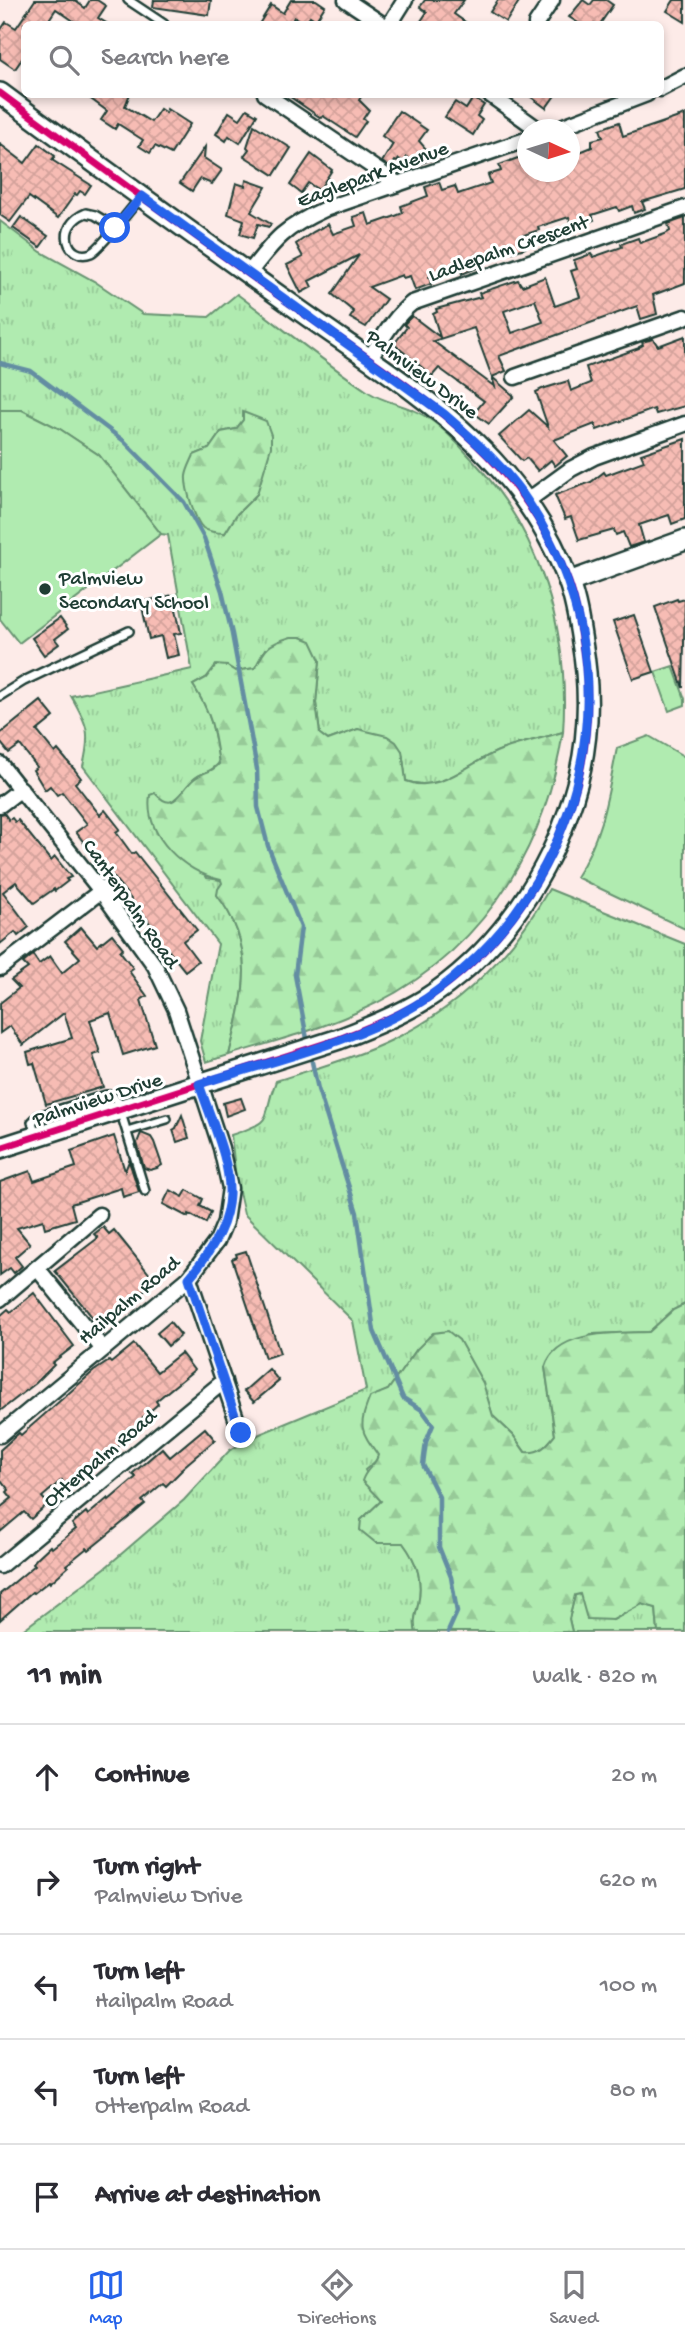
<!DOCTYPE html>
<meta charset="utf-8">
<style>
:root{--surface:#fff;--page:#f2f2f3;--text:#2b2b33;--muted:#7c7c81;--line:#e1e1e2;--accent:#2563eb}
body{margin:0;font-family:"Gochi Hand",sans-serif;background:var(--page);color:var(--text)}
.compass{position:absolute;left:517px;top:119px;width:63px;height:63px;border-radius:50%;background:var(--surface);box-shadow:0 4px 10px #0003;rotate:94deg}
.stop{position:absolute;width:21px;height:21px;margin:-16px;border:5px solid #2563eb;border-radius:50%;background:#fff}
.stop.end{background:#2563eb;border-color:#fff;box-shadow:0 2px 7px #0008}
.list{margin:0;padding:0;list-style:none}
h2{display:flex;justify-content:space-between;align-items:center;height:91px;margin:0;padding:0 28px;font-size:30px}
h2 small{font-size:23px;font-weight:400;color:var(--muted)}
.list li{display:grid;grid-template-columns:46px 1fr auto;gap:21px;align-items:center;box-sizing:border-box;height:105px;padding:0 28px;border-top:2px solid var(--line)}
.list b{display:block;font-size:26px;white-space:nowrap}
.list p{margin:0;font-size:23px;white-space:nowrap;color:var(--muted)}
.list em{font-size:23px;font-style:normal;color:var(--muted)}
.icon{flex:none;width:38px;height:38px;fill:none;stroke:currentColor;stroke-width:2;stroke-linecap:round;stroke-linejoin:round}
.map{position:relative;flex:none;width:685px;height:1632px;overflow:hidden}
.search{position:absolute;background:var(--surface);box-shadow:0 4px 10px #0003;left:21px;right:21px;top:21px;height:77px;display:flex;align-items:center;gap:18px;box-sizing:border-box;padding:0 24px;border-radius:10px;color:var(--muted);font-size:26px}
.sheet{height:616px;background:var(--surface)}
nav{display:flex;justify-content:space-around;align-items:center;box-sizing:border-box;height:98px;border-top:2px solid var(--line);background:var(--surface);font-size:19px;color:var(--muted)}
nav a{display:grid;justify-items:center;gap:4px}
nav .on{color:var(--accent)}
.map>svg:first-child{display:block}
.grass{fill:url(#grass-tufts);stroke:#689472;stroke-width:2;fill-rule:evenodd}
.forest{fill:url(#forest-firs);stroke:#689472;stroke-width:2}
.pitch{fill:#b0ebb0;stroke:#689472;stroke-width:2}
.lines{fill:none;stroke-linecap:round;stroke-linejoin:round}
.stream{stroke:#638da2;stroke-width:4.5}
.building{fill:url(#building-cross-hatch);stroke:#1f3d34;stroke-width:2;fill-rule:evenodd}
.service-casing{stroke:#1f3d34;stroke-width:12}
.minor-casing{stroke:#1f3d34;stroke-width:19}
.tertiary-casing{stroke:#1f3d34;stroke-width:24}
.service{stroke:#fff;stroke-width:7}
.minor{stroke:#fff;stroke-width:14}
.tertiary{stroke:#fff;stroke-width:19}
.cycleway-casing{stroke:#fff;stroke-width:11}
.cycleway{stroke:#d6006c;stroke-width:7}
.route{stroke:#2563eb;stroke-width:9}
.poi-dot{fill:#1f3d34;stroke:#fff;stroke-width:2.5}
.labels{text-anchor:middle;stroke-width:6;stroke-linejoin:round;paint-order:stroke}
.street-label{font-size:21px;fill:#1f3d34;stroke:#fff}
.poi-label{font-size:21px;fill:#1f3d34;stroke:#fff;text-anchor:start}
</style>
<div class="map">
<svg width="685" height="1632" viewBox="0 0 685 1632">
<defs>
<pattern id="grass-tufts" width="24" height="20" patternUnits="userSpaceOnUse" patternTransform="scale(1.75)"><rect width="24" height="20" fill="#b0ebb0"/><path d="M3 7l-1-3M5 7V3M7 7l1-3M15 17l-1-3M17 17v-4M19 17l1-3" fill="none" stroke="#97ca98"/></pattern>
<pattern id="forest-firs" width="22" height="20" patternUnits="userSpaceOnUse" patternTransform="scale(1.75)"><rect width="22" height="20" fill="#b0ebb0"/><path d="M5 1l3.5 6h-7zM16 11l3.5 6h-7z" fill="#97ca98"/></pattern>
<pattern id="building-cross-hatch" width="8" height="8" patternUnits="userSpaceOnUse" patternTransform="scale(1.75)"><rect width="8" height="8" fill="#f7bcb4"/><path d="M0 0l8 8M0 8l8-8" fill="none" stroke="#d3a29b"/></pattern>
</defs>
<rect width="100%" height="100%" fill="#fdebe8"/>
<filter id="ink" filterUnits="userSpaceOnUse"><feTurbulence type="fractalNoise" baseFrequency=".0143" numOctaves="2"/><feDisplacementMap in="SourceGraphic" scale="14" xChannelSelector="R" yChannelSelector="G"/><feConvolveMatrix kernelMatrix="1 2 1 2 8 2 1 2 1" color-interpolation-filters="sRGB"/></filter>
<g filter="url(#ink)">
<g class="grass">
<path d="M0 221 41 252 94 281 143 314 209 317 237 294C281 327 324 362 370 393 386 403 407 405 423 415 441 425 457 443 471 458 541 532 570 631 563 732 542 738 521 743 501 750 470 761 441 794 406 781L402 751 358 729 328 740 320 734 316 703 320 660 265 649 255 668 235 671 227 666 193 685C212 714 214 730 219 763 210 774 203 771 194 779 185 787 181 796 169 803L162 801 207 878 221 880 222 883 217 895C258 948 244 996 229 1055L206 1062 200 1041 218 944 83 766C91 733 88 725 71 696L192 669 168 535 161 534 99 455 60 429 22 410H0ZM243 420 257 494 237 514 225 533 194 455 209 449 221 432 236 429Z"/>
<path d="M549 889 685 944V1304L673 1310 649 1332 591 1334 545 1367 555 1435C547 1445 540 1454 526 1453L513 1435 493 1416 482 1383 417 1349 388 1390 370 1398 378 1455 377 1460 365 1470 381 1501 361 1520 376 1543H403C418 1563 423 1580 418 1605 416 1614 413 1622 416 1632H20L105 1568 184 1500 230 1450 260 1434 366 1390 353 1321 244 1214 236 1179 231 1135C278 1120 260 1120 276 1081 315 1068 355 1058 392 1040 461 1007 512 954 549 889Z"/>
<path d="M580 1594 613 1620 642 1604 656 1608 658 1632H572L569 1619 575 1595Z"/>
</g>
<g class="forest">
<path d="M243 412 266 421 271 435V447L257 494 237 514 225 533C218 533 209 532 203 528 195 521 185 487 186 476 187 469 191 462 194 455L209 449 221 432 236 429 243 420Z"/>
<path d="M291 637H301L311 641 320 660 316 703 320 734 328 740 358 729 387 736 396 742 402 751 406 781C441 795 470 761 501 750 521 743 542 738 563 732 544 857 475 962 355 1013 315 1031 271 1042 229 1055 244 996 258 948 217 895L218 889 222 883 221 880C184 872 144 836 150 795L155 793C175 815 180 790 194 779 203 771 210 774 219 764 214 730 212 714 193 685L206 678 216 665 227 666 235 671 255 668C266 647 268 644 291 637Z"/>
<path d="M685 1304V1632H658L656 1608 642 1604 613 1620 587 1619 580 1594 575 1595 569 1619 572 1632H416C413 1622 416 1614 418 1605 423 1581 418 1563 403 1543H376L360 1530 361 1520 381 1501 362 1481C366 1468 376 1465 378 1455 360 1430 358 1427 370 1397L388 1390 417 1349 433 1333 448 1331 459 1340 483 1383 493 1416 513 1435 525 1452C540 1454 547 1445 555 1435L545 1367C556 1329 618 1333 649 1332L673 1310Z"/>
</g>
<g class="pitch">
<path d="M0 410H22L60 429 99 455 161 534 19 643 0 619Z"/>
<path d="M673 666 685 699V705L669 711 655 672Z"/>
<path d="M649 736 685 757V929L576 877C602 838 608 794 617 748Z"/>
</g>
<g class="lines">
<g class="stream">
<path d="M0 363 31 371 124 441 184 502 204 538 222 591 232 634 257 769 258 807 268 846 301 927 295 975 308 1044"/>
<path d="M310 1053 318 1089 357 1213 374 1331 403 1398 422 1410 433 1425 426 1442 423 1465 439 1497V1547L451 1577 457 1612 448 1632"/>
</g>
</g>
<g class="building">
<path d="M35 0H74L85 8 90 0H97L106 6 98 18 108 24H78L56 9 46 24H24V56L15 69 0 59V31L6 22 16 28Z"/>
<path d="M154 0H211L209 15 153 7Z"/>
<path d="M291 0H316L325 6 316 20 310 16 305 24 294 17 293 19 301 24H259L271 5 283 13Z"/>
<path d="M425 0H464L454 14 468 24H419L427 12 420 7Z"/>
<path d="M498 0H520L506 22 490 12Z"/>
<path d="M583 0 590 5 594 0H606L613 5 600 24H580L569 17Z"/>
<path d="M674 0H685V22L667 11Z"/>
<path d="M84 94H130L125 106 151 122 160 109 166 113 167 109 190 124 171 154 155 146 150 153 139 146 143 140 118 124 115 129 101 120 107 111Z"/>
<path d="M286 94H363L359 100 369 110 363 119 366 121 355 137 323 116 321 118Z"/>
<path d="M527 94H556L546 108Z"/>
<path d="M473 98 484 105 477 116 482 120 473 135 445 117 455 102 466 109Z"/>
<path d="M247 109 257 115 240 143 229 136 226 141 216 134 229 112 240 119Z"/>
<path d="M399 111 427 130 419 141 434 158 417 165 407 157 404 162 399 159 397 162 395 161 391 168 382 162 393 144 382 136Z"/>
<path d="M685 115V189L642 202 645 209 634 213 632 206 619 211 617 207 592 215 594 220 573 227 569 217 538 227 539 230 521 236 525 248 512 252 511 249 475 263 477 268 462 274 460 266 429 277 431 284 415 290 410 276 403 278 402 275 369 287 386 299 366 327 350 318 354 312 332 294 359 255 309 281 312 287 301 293 287 265 303 257 296 244 313 232 328 224 333 234 356 226 353 217 366 213 370 225 393 217 403 213 401 206 428 196 425 187 439 182 442 190 455 186 458 194 491 183 488 175 501 171 499 165 526 155 528 172H570V156L592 147V140L603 137 600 129 619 122 623 136Z"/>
<path d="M254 125 291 148 274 175 244 156 249 149 247 147Z"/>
<path d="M0 144 25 163 39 144 55 156 52 160 91 185 85 194 80 191 77 195 75 194 58 218 29 197 10 222 0 215Z"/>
<path d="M205 147 204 158 222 170 212 184 200 179 192 191 180 183Z"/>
<path d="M311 154 332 170 319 190 308 183 301 193 290 185Z"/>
<path d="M246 180 266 187 251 212 271 224 269 227 258 224 253 238 240 234 244 220 228 214 236 183 245 186Z"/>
<path d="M21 217 48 236 40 247 13 228Z"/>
<path d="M685 218V283L653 295 657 314 641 319 637 306 499 356 506 371 492 377 514 396 489 424 474 413 484 401 439 368 432 376 394 344 407 327 404 324 412 316 440 337 433 314 437 312 436 309 481 297 479 293 518 280 522 286 545 277 555 306 580 297 571 271 577 269 574 260 591 254 593 257 622 247 621 244 638 238 640 243 665 234 670 231 668 224ZM535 300 543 322 512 333 504 311ZM474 328 492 377 495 387 433 341Z"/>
<path d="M685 336V406L656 414 654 409 597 430 595 424 554 440 567 456 555 466 551 460 538 471 527 458 522 461 499 436 529 410 548 427 536 392 542 389 568 381 571 391 591 383 586 367 639 348V347L643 345 642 342 653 339 658 346Z"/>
<path d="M685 439V519L672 524 669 515 639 525 644 542 629 547 623 532 616 535 614 530 579 540 571 517 565 519 555 495 591 482 604 472 606 475 644 461 641 454Z"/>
<path d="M173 595 181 633 174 634 179 655 166 658 161 636 149 639 141 602Z"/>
<path d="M677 599 678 601 685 599 683 688 655 607Z"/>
<path d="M634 615 654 672 633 679 613 622Z"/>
<path d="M60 618 68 629 55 639 59 644 44 655 32 638Z"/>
<path d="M41 701 54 717 37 731 55 753 58 750 74 769 81 778 75 783 100 815 105 810 120 829 116 832 132 854 135 852 197 930 183 941 198 961 185 971 169 951 165 954 151 935 156 931 104 865 102 867 76 832 87 824 62 792 57 795 50 786 45 790 33 770 37 767 20 745 9 753 0 742V734Z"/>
<path d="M4 813 9 820 12 818 15 822 18 820 51 861 55 857 71 877 66 879 68 881 55 891 54 889 34 903 16 882 3 892 29 927 18 936 15 932 0 944V814Z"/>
<path d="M81 927 97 946 112 934 123 948 120 951 133 968 129 971 147 996 141 1000 155 1045 123 1055 110 1013 90 1020 100 1053 93 1055 103 1087 46 1104 34 1063 30 1064 27 1052 72 1038 64 1013 23 1045 10 1026 0 1033V1003L19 988 11 980 28 968 23 963 33 955 39 964 50 956 62 973 80 958 65 941Z"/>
<path d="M241 1098 245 1109 226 1116 223 1103Z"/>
<path d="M182 1115 189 1138 177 1142 173 1130 176 1128Z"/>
<path d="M141 1133 151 1137 154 1142 162 1165 157 1168 150 1170 144 1168 137 1143Z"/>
<path d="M114 1136 125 1171 129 1161 139 1192 123 1197 121 1188 71 1204 75 1219 45 1228 43 1220 17 1228 30 1244 15 1257 22 1266 14 1273 10 1268 0 1275V1182L30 1171 34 1181 76 1167 71 1151Z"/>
<path d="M170 1190 183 1197 187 1190 203 1199 200 1206 211 1212 206 1223 189 1214 188 1217 163 1204Z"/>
<path d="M103 1227 109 1234 114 1230 155 1281 103 1326 98 1322 97 1323 55 1271 98 1238 94 1234Z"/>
<path d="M246 1251 280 1353 265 1358 232 1259 237 1257 236 1254Z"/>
<path d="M34 1293 74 1346 52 1363 54 1365 36 1383 0 1411V1316L8 1309 11 1312Z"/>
<path d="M170 1322 181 1335 168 1346 157 1333Z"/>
<path d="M134 1344 157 1372 181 1353 194 1370 156 1401 158 1404 141 1419 145 1424 95 1466 89 1463 65 1484 62 1480 42 1497 48 1504 31 1519 24 1512 0 1532V1508L12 1498 7 1492 9 1490 0 1479V1450L19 1433 21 1435 94 1371 109 1361 111 1363Z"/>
<path d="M269 1369 279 1381 254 1402 244 1391Z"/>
<path d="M205 1428 215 1440 181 1469 182 1470 166 1486 163 1483 142 1501 145 1504 127 1519 89 1550 87 1548 66 1565 68 1567 50 1583 49 1581 34 1593 32 1592 0 1620V1594L35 1565 33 1563 37 1558 50 1546 52 1548 76 1529 72 1524 86 1512 88 1515 108 1498 109 1500 136 1477 132 1474 162 1448 170 1457Z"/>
</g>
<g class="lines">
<g class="service-casing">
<g id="service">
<path d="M128 0 164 24"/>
<path d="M115 227 95 215 86 213C54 226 68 262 91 253 101 248 130 210 139 199"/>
<path d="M0 696 24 681 129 631"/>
<path d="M120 1110 145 1191"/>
<path d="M127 1131 167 1119"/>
<path d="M36 1135 32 1122 38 1116 106 1095H112L121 1106"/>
</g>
</g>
<g class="minor-casing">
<g id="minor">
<path d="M346 0 382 24"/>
<path d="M390 24 405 0"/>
<path d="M536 24 552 0"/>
<path d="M660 89 685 76"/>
<path d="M265 94 398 184"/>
<path d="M489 94 539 130"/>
<path d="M553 130 647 94"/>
<path d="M249 273C276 238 284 228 325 209L528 139"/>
<path d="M369 359C382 339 394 317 412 303L685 208"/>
<path d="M515 377 685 317"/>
<path d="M527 501 571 469 594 457 685 424"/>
<path d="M0 764 101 891 155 966 176 1010 221 1148 230 1188 225 1222 217 1241 189 1278 0 1435"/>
<path d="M0 805 21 789"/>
<path d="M0 968 101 891"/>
<path d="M37 1268 102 1348"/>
<path d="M189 1278 241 1433"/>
<path d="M0 1299 99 1215"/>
<path d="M0 1566 224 1381"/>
</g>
</g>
<g class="tertiary-casing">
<g id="tertiary">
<path d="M0 93C97 165 194 235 292 305 402 384 520 448 569 583 576 602 579 622 582 642 592 699 588 758 568 813 542 887 491 958 424 1000 398 1016 368 1028 339 1039L0 1148"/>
<path d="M569 582 685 540"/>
</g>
</g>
<use href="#service" class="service"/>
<use href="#minor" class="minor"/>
<use href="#tertiary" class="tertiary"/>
<g class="cycleway-casing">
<path id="cycleway" d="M0 93C97 165 194 235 292 305 402 384 520 448 569 583 576 602 579 622 582 642 592 699 588 758 568 813 542 887 491 958 424 1000 398 1016 368 1028 339 1039L0 1148"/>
</g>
<use href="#cycleway" class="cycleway"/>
</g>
</g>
<g class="lines" filter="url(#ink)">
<path class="route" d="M115 228 142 196 444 414C474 440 506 468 528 502 638 669 589 885 427 998 367 1039 269 1062 199 1084 228 1167 253 1203 189 1278L241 1433"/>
</g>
<circle class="poi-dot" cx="45" cy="589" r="7"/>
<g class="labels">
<g class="street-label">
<text transform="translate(372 173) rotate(-20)" y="7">Eaglepark Avenue</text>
<text transform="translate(508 247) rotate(-19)" y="7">Ladlepalm Crescent</text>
<text transform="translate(423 373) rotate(37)" y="7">Palmview Drive</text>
<text transform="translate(132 903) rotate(55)" y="7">Canterpalm Road</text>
<text transform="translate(97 1098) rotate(-18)" y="7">Palmview Drive</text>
<text transform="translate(128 1299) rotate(-40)" y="7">Hailpalm Road</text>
<text transform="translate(99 1457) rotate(-40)" y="7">Otterpalm Road</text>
</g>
<g class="poi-label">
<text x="59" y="584">Palmview<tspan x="59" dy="24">Secondary School</tspan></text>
</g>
</g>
</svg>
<svg class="compass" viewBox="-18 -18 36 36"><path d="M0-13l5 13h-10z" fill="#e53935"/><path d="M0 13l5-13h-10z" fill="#7c7c81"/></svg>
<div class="stop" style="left:115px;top:228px"></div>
<div class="stop end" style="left:241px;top:1433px"></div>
<div class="search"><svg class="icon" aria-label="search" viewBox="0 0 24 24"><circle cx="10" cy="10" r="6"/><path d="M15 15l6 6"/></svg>Search here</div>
</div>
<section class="sheet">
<h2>11 min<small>Walk · 820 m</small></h2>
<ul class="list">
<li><svg class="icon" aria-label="ahead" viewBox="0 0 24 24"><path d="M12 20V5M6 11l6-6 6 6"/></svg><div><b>Continue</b></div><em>20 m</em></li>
<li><svg class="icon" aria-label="right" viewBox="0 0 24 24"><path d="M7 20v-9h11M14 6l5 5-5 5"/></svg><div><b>Turn right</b><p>Palmview Drive</p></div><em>620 m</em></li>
<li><svg class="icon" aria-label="left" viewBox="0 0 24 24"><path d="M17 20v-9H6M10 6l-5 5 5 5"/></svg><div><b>Turn left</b><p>Hailpalm Road</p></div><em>100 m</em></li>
<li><svg class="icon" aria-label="left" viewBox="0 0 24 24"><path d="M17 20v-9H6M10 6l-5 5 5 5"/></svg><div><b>Turn left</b><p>Otterpalm Road</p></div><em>80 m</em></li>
<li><svg class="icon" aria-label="arrive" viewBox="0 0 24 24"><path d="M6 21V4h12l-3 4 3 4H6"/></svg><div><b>Arrive at destination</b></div></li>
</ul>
</section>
<nav>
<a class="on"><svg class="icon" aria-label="map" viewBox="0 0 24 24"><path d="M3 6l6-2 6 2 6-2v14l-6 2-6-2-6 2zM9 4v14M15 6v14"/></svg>Map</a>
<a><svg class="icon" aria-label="directions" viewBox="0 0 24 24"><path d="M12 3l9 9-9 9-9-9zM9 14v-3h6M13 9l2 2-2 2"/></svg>Directions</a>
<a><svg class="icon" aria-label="saved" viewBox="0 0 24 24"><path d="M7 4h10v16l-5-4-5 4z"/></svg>Saved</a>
</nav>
